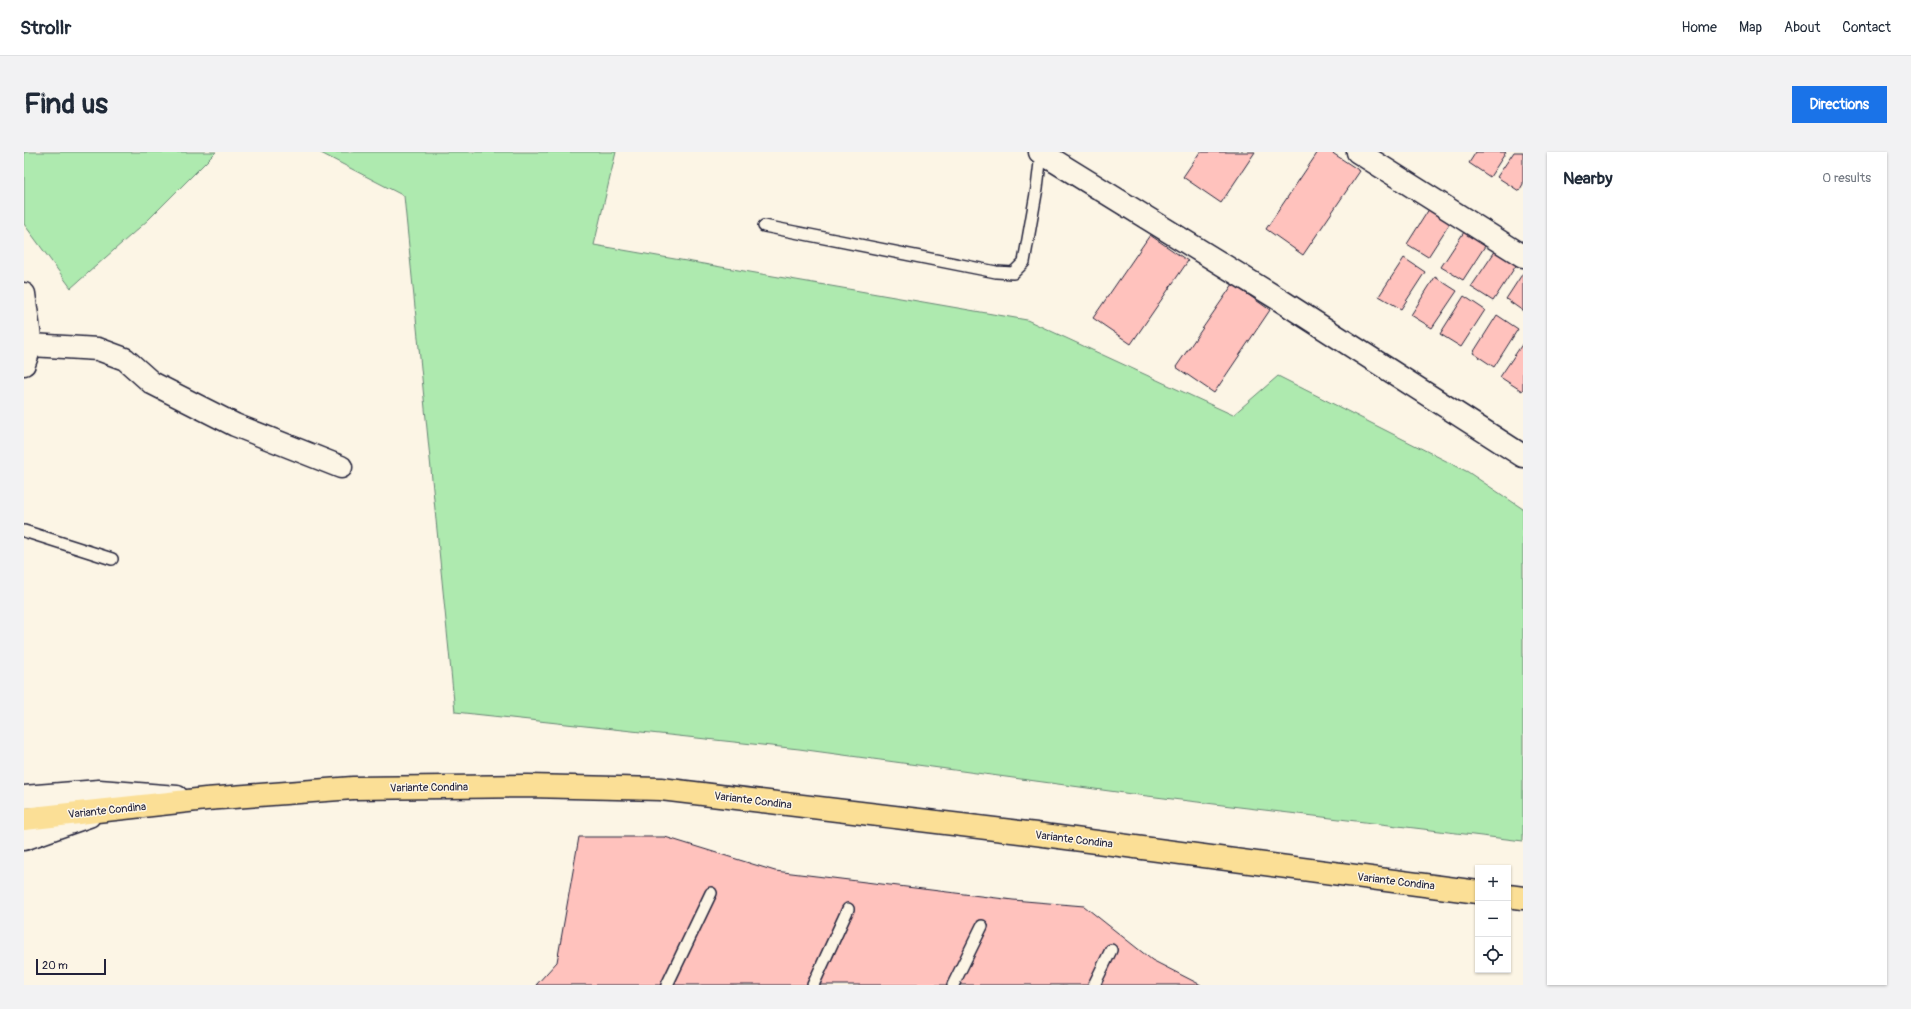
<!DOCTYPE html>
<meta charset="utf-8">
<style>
:root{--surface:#fff;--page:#f2f2f3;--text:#1f2937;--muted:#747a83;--line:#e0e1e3;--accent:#1a73e8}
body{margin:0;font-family:Pangolin,sans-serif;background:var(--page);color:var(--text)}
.controls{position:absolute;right:12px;bottom:12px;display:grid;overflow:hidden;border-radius:0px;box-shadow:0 1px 3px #0004}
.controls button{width:36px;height:36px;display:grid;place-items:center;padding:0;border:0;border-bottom:1px solid var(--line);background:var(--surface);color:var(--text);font:20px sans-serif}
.scale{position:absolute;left:12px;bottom:10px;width:70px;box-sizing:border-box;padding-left:4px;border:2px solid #22223b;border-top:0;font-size:11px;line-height:14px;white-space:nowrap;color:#22223b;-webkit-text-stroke:3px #fcf5e5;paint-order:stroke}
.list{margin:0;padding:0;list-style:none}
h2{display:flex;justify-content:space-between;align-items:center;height:52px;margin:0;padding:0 16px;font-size:17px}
h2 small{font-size:13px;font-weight:400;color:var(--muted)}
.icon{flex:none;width:22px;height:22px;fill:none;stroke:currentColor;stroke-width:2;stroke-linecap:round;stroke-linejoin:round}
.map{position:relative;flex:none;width:1499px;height:833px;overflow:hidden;border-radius:0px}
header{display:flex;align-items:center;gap:24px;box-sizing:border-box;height:56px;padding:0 20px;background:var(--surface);border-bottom:1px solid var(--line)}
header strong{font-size:19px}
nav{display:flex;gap:22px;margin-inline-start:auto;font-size:14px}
.intro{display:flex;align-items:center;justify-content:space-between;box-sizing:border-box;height:96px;padding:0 24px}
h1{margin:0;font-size:28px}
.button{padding:10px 18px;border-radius:0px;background:var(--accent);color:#fff;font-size:14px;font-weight:700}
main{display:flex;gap:24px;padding:0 24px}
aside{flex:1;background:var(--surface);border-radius:0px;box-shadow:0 1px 3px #0004}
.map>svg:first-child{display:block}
.green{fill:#aeeaaf;stroke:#688675}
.building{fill:#ffc2bd;stroke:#22223b}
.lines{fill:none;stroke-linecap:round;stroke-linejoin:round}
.service-casing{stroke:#22223b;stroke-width:14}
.minor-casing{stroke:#22223b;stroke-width:25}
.secondary-casing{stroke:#22223b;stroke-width:25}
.trunk-casing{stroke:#22223b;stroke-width:25}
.service{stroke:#fcf5e5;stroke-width:11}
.minor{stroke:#fcf5e5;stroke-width:22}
.secondary{stroke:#fcf5e5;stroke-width:22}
.trunk{stroke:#fbdf96;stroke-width:22}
.labels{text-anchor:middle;stroke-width:3;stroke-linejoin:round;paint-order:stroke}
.street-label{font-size:11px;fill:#22223b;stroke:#fcf5e5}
</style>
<header>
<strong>Strollr</strong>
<nav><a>Home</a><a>Map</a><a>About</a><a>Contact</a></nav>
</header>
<div class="intro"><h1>Find us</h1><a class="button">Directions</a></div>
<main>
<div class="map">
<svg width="1499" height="833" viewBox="0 0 1499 833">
<rect width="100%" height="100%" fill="#fcf5e5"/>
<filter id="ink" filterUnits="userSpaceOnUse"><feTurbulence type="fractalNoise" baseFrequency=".025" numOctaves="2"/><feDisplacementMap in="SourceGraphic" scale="8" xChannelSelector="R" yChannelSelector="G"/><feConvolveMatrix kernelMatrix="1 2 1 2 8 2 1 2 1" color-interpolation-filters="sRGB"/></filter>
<g filter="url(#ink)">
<g class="green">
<path d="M0 0H192L124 68 47 136 0 72Z"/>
<path d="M295 0H592L570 93 1003 168 1209 263 1254 224 1444 320 1499 357V689L1115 643 775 597 431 560 380 44Z"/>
</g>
<g class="building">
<path d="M1176 0H1231L1197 51 1159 25Z"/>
<path d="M1294 0H1307L1336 19 1279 103 1242 77Z"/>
<path d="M1452 0H1482L1466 25 1445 11Z"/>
<path d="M1490 0H1499V32L1495 39 1473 25Z"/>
<path d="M1407 54 1428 68 1404 105 1383 92Z"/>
<path d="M1442 77 1463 91 1439 128 1417 115Z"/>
<path d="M1126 83 1164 109 1107 192 1069 166Z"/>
<path d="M1472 98 1493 112 1469 149 1447 135Z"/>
<path d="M1380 106 1401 120 1377 157 1355 144Z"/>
<path d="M1499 121V159L1482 147Z"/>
<path d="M1411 125 1433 139 1408 176 1387 163Z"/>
<path d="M1209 132 1246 158 1190 241 1152 215Z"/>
<path d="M1440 144 1461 158 1437 195 1416 182Z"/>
<path d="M1473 163 1494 177 1470 215 1449 201Z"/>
<path d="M1499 191V237L1498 239 1476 225Z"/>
<path d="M555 685H641L751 719 989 748 1060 754 1128 808 1177 833H512L533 810Z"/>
</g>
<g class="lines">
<g class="service-casing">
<g id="service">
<path d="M740 74 972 120 989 121 1000 110 1013 36 1017 2"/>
<path d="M0 379 88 407"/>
<path d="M643 833 687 741"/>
<path d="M789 833 824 757"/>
<path d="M929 833 958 774"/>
<path d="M1070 833 1087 798"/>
</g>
</g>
<g class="minor-casing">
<g id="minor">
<path d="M1016 0 1256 148 1499 304"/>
<path d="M1334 0 1499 104"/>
<path d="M7 193 74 197 101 207 128 231 211 273 317 315"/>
<path d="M0 687 65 664"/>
</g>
</g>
<g class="secondary-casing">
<g id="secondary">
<path d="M0 142 7 193 0 212"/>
<path d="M0 645 75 639 153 645"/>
</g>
</g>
<g class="trunk-casing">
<g id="trunk">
<path d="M0 667 182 647 329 636 504 634 637 637 1012 682 1454 740"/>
<path d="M1484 744 1499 746"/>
</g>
</g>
<use href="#service" class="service"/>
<use href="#minor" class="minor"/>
<use href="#secondary" class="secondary"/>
<use href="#trunk" class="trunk"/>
</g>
</g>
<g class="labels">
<g class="street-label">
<text transform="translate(405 635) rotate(-1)" y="4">Variante Condina</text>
<text transform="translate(729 648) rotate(7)" y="4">Variante Condina</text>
<text transform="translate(83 658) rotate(-6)" y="4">Variante Condina</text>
<text transform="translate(1050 687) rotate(7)" y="4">Variante Condina</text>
<text transform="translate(1372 729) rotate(7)" y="4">Variante Condina</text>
</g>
</g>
</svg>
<div class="controls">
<button>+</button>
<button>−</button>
<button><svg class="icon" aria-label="locate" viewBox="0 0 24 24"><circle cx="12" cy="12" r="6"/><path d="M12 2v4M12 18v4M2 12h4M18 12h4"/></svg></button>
</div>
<div class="scale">20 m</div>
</div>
<aside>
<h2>Nearby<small>0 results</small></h2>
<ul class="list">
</ul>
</aside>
</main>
